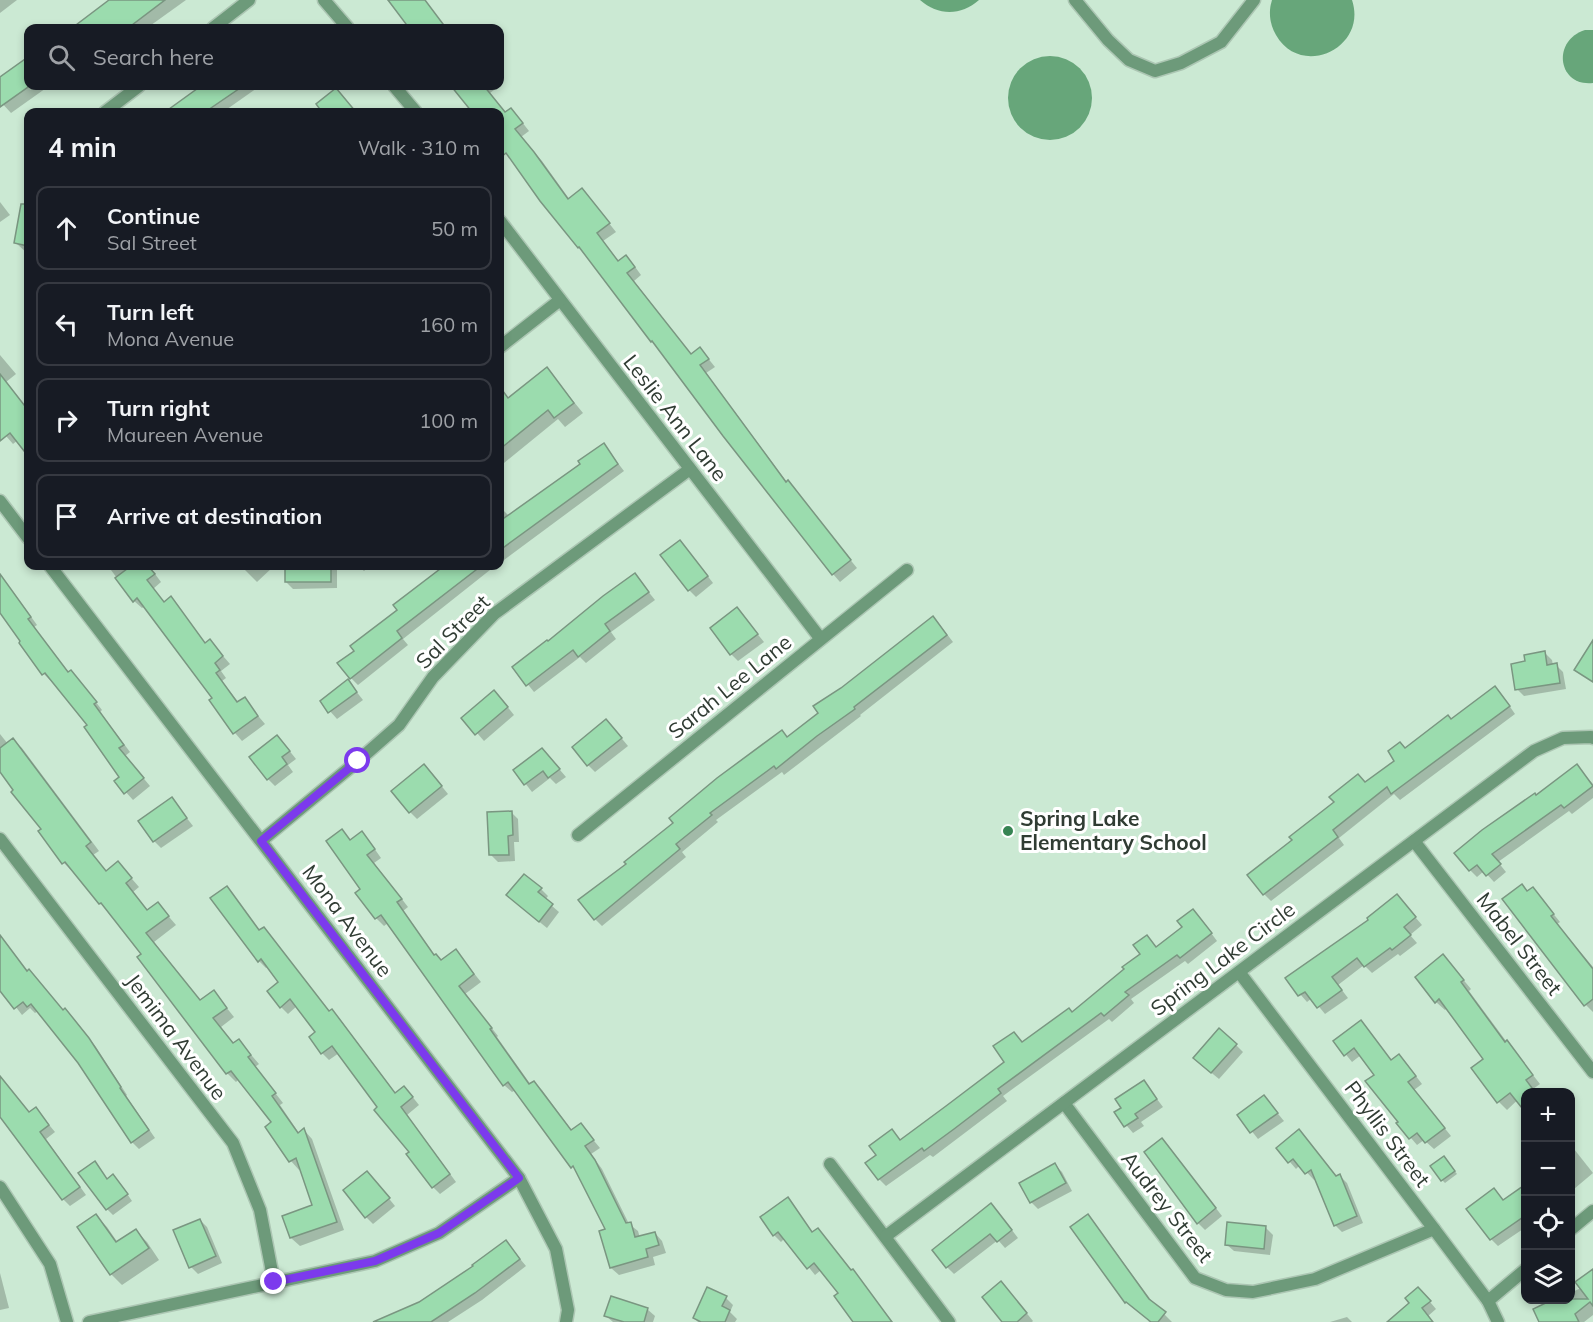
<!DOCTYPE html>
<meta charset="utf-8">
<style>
:root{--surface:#171b24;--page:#242831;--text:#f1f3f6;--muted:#9ea1a6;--line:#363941}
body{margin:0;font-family:Mulish,sans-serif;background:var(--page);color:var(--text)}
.controls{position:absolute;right:18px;bottom:18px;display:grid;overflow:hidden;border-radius:12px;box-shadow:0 3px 9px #0003}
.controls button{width:54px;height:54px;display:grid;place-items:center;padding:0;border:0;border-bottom:2px solid var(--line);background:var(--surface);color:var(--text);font:30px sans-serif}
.stop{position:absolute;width:18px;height:18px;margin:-14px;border:4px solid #7c3aed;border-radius:50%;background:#fff}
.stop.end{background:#7c3aed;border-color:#fff;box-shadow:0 2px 6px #0008}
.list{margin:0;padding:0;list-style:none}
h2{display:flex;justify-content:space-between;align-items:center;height:78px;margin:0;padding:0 24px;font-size:26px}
h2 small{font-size:20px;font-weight:400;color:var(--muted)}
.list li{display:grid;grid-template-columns:39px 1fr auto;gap:18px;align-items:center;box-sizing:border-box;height:84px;margin:0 12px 12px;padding:0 12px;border:2px solid var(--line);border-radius:12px}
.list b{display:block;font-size:22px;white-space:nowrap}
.list p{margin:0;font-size:20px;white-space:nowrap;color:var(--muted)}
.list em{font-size:20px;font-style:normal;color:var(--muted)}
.icon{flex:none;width:33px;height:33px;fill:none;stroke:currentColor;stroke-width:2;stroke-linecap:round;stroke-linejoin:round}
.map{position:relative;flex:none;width:1593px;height:1322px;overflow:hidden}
.search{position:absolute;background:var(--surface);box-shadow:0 3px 9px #0003;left:24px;top:24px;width:480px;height:66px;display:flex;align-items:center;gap:15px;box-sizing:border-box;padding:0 21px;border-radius:12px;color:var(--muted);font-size:22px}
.panel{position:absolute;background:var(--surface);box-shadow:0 3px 9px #0003;left:24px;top:108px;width:480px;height:462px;border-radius:12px}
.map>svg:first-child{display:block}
.water{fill:#67a67a}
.shadow{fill:#0003}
.building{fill:#9bdcae;stroke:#7a9681;stroke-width:1.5}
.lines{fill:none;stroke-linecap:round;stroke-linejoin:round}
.street-casing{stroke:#acc6b3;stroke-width:15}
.street{stroke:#6d9a7a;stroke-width:12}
.route{stroke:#7c3aed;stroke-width:8}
.poi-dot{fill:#378453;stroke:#fff;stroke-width:2}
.labels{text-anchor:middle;stroke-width:6;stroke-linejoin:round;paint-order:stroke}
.street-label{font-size:21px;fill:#303c33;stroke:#fff}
.poi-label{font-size:21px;font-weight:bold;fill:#303c33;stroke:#fff;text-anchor:start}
</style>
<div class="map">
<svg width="1593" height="1322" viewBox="0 0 1593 1322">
<rect width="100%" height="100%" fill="#cbe9d3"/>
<g class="water">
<path d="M920 0H979C961 16 938 16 920 0Z"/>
<path d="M1272 0H1352C1368 48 1301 79 1276 35 1270 25 1268 12 1272 0Z"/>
<path d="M1585 30H1593V83C1558 87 1551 41 1585 30Z"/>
<circle cx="1050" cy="98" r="42"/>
</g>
<g class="shadow">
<path d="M0 0H17L0 13Z"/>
<path d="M112 0H186L147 28H81Z"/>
<path d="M387 0H417L432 11 447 28H410Z"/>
<path d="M25 61 28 65V86H49L11 113 0 101V79Z"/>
<path d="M205 86H260L223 112H167Z"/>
<path d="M453 86H497L498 87 490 93 506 113 518 117 529 131 521 137 542 161 570 200 589 198 616 232 603 241 619 262 626 257 633 264 641 275 634 281 691 355 707 357 715 367 706 373 786 481 857 568 840 582 833 574 500 143V112H475Z"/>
<path d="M0 202 10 215 0 222Z"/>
<path d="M21 211 28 212V254L16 243Z"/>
<path d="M0 355 16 374 6 382 28 410V454L18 440 13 444 0 429Z"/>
<path d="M547 369 583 413 565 427 558 419 504 463 500 458V402L505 397 508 399Z"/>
<path d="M604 445 624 471 500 563V507L509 516 582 464Z"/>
<path d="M687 549 713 583 696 597 689 590Z"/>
<path d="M108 566H149L161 582 153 589 164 603 171 598 206 644 217 649 230 664 221 671 226 678 222 681 239 703 244 699 265 724 242 741 235 733 211 700 214 698 145 606 142 608 134 601Z"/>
<path d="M241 566H274L257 582Z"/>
<path d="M286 566H337V588L293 589 286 582Z"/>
<path d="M358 566H370L364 571Z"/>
<path d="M439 566H495L403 639 408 645 358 685 351 678 356 651 442 569Z"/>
<path d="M635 575 655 600 611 632 616 639 586 663 580 657 534 692 514 667Z"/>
<path d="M0 580 14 593 37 625 34 627 69 673 71 672 78 679 102 710 100 712 130 752 125 756 150 786 133 800 116 781 121 777 89 725 52 680 51 681 44 674 0 611Z"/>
<path d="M737 609 764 642 738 661 731 654Z"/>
<path d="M940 625 953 642 860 715 861 716 784 775 782 772 716 820 718 822 682 852 686 857 602 926 595 919 788 738 820 713 842 690Z"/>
<path d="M1545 653 1552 660 1553 665H1556L1563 672 1566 689 1524 696 1517 689 1527 663Z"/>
<path d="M348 681 363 700 337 719 322 702Z"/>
<path d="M1502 695 1515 714 1400 800 1394 794 1339 838 1344 845 1271 901 1264 894 1365 783 1397 761 1405 749 1451 720Z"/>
<path d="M501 699 514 715 484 741 464 718Z"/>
<path d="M613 728 628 746 595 772 588 765Z"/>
<path d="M0 734 8 744 13 740 22 748 99 851 93 855 107 872H126L139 887 133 892 148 911 158 904 176 925 154 942 201 1002 214 992 234 1017 221 1027 234 1044 239 1041 259 1064 255 1067 283 1103 280 1105 299 1133 304 1130 312 1139 344 1230 300 1246 291 1238 284 1217 314 1206 301 1168 299 1170 291 1161 267 1127 274 1123 239 1079 236 1082 227 1073 139 957 143 954 74 870 72 871 64 863 43 829 0 770Z"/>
<path d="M284 744 296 759 288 765 293 772 275 786 268 779Z"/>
<path d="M549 757 566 777 556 784 550 778 532 792 515 770Z"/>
<path d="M1577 766 1593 784V798L1572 814 1569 811 1498 862 1506 872 1494 882 1484 871 1477 877 1470 870 1536 797Z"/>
<path d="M431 773 448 794 417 819 410 812Z"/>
<path d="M172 799 193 826 161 848 154 841Z"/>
<path d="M511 812 518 819 519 842H514L515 861 498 862 491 855Z"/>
<path d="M342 831 351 841 362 833 369 841 381 858 374 863 408 907 403 911 435 956 442 962 456 951 481 982 465 994 498 1036 497 1037 531 1085 534 1083 542 1090 572 1131 580 1124 600 1148 591 1154 602 1169 629 1224 638 1231 640 1238 655 1233 662 1241 666 1253 653 1257 655 1265 619 1275 611 1268 607 1230 578 1173 516 1090 512 1092 504 1085 388 923 384 926 376 918 362 890Z"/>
<path d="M227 888 260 931 271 936 330 1012 332 1011 339 1018 396 1094 411 1095 419 1105 407 1115 456 1182 440 1194 433 1187 380 1107 339 1053 329 1060 322 1053 318 1032 297 1006 288 1014 281 1007 280 982 268 966 266 968 259 961Z"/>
<path d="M541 889 548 896 545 900 559 912 547 928 515 902Z"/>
<path d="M1533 889 1560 922 1557 924 1593 967V1012L1586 1005 1528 892Z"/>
<path d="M1397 896 1422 925 1410 935 1417 943 1400 956 1398 954 1372 973 1364 965 1338 985 1348 998 1325 1014 1312 998 1307 1002 1287 979 1370 920Z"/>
<path d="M1200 918 1217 941 1188 964 1185 961 1131 999 1134 1003 1112 1022 1109 1019 1003 1096 1007 1101 933 1157 930 1155 886 1186 879 1179 878 1155 892 1131 901 1141 1006 1062 1014 1034 1023 1043 1072 1014 1142 955 1147 937 1157 948Z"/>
<path d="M0 936 28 972 63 1012 72 1017 96 1047 127 1095 126 1096 155 1138 139 1149 132 1142 79 1062 38 1011 35 1013 30 1008 22 1015 0 986Z"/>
<path d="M1451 965 1471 989 1469 991 1506 1041 1540 1084 1533 1089 1536 1092H1526L1507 1110 1499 1102 1485 1059 1447 1008 1445 1010 1436 1002 1417 977Z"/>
<path d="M1361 1022 1392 1062 1406 1063 1422 1084 1414 1090 1451 1136 1434 1149 1424 1140 1417 1145 1399 1124 1400 1122 1376 1075 1361 1055 1352 1062 1335 1041Z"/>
<path d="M1236 1045 1243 1052 1219 1079 1202 1065Z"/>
<path d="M0 1076 29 1113 36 1109 55 1132 46 1139 86 1195 70 1206 63 1199 0 1110Z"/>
<path d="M1144 1082 1163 1107 1141 1122 1144 1126 1133 1133 1116 1113 1123 1108Z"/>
<path d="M1264 1097 1284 1121 1258 1139 1239 1115Z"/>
<path d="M1570 1144 1593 1173 1574 1189 1570 1186Z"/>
<path d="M1169 1147 1222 1216 1205 1230 1198 1223Z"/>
<path d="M1278 1148 1337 1177 1340 1176 1347 1183 1363 1223 1342 1232 1335 1225 1316 1178 1314 1180 1300 1165 1296 1169Z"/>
<path d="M1447 1161 1457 1174 1445 1183 1442 1180Z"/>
<path d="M94 1163 108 1180 119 1182 132 1201 113 1215 107 1209Z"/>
<path d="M1055 1165 1062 1172 1072 1191 1038 1209 1031 1202Z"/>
<path d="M374 1180 395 1206 373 1224 366 1217Z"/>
<path d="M1526 1187V1227L1498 1246 1491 1239 1494 1190 1504 1201Z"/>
<path d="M788 1199 813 1233 818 1230 825 1237 893 1322H855L840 1294 821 1270 815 1275 785 1238 781 1242 774 1235Z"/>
<path d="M998 1212 1018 1238 1005 1248 998 1240 954 1274 947 1267Z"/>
<path d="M96 1216 107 1227 118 1243 136 1231 147 1242 159 1260 122 1285 111 1274 79 1227Z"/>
<path d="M1087 1216 1095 1224 1154 1304 1172 1322H1148L1150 1321 1126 1302 1072 1227Z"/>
<path d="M200 1220 207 1227 222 1263 198 1274 191 1267Z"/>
<path d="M1266 1228 1273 1235 1270 1255 1234 1251 1226 1244Z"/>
<path d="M506 1242 526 1266 482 1300 448 1322H377L420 1303 475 1267Z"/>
<path d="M1593 1271V1315L1584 1322H1541L1570 1300V1293L1581 1288Z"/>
<path d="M0 1273 9 1308 0 1310Z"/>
<path d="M1008 1290 1033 1321 1032 1322H1004Z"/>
<path d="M1425 1296 1436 1309 1428 1316 1433 1322H1393L1412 1304Z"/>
<path d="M726 1298 733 1305 730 1312 737 1319 735 1322H698L694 1318Z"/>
<path d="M647 1309 655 1316 653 1322H613L606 1316Z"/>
<path d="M1347 1317 1352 1322H1330Z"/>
</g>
<g class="building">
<path d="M109 0H165L128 28H72Z"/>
<path d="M388 0H425L446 28H409Z"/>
<path d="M28 57V87L0 107V77Z"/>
<path d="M201 86H243L205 112H165Z"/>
<path d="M451 86H484L505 112 511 108 523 123 515 129 534 152 568 199 582 188 610 223 597 233 618 261 626 255 635 267 627 273 691 354 700 347 709 359 700 365 786 482 788 480 851 560 832 575 723 436 652 341 651 342 579 247 578 248 540 201 506 153 500 158V112H472Z"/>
<path d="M336 88 356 112H322L316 104Z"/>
<path d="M21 204H28V246L14 243Z"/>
<path d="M547 367 574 403 554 418 548 410 500 449V387L508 398Z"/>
<path d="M0 374 28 410V456L10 433 0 441Z"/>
<path d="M604 443 618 464 500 550V521L580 464 578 461Z"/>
<path d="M680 540 708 576 688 591 660 555Z"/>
<path d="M131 566H148L155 574 147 580 164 602 171 596 205 643 210 639 223 656 215 663 220 670 216 673 237 702 245 697 258 716 233 734 209 700 212 698 137 598 133 602 115 578Z"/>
<rect x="285" y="566" width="46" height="16"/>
<path d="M444 566H481L397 631 402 638 350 679 337 663 354 651 350 646 397 610 393 605Z"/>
<path d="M635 573 649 592 605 624 610 631 578 657 573 650 526 686 512 667 547 640 548 641 603 596Z"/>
<path d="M0 574 31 617 28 619 68 672 71 670 97 702 94 704 124 745 119 748 144 778 124 794 114 781 119 777 84 727 87 725 45 673 42 675 19 643 20 641 0 613Z"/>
<path d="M737 607 758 634 730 655 710 628Z"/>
<path d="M933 616 947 635 854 707 855 709 817 736 776 769 774 766 710 813 712 815 676 844 680 849 594 920 578 900 626 864 624 862 673 823 669 818 717 778 782 730 787 737 818 713 813 706 841 688Z"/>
<path d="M1593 640V682L1574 670Z"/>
<path d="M1545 651 1547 665 1557 663 1560 683 1515 690 1511 664 1525 661 1524 655Z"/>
<path d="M348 679 357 692 328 713 320 701Z"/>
<path d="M1495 686 1510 706 1391 794 1387 787 1333 830 1338 837 1263 895 1247 875 1292 840 1289 837 1334 802 1329 797 1358 774 1365 782 1394 761 1388 751 1400 742 1405 748 1448 715 1451 719Z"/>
<path d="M494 690 508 707 475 735 461 718Z"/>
<path d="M606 719 622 738 587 766 572 747Z"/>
<path d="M277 735 290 751 282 757 287 764 267 780 249 757Z"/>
<path d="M13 738 91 842 86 846 106 871 118 861 132 878 126 883 147 910 158 902 169 916 146 933 200 1000 214 990 227 1008 213 1018 233 1043 239 1039 251 1055 248 1057 276 1093 272 1096 298 1133 304 1128 337 1222 290 1238 282 1216 312 1205 296 1158 289 1162 265 1127 271 1122 231 1071 226 1074 137 957 141 954 101 903 99 904 65 862 62 864 38 831 41 829 11 792 13 790 0 772V748Z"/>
<path d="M542 748 560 769 548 778 543 771 524 785 513 770Z"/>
<path d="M424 764 442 786 409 813 391 791Z"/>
<path d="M1577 764 1593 786 1564 808 1561 805 1492 854 1501 864 1486 876 1477 865 1469 871 1454 853 1482 830 1535 793 1536 795Z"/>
<path d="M172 797 187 818 153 842 138 821Z"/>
<path d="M512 811 513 835 508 836 509 855H489L487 812Z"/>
<path d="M342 829 350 840 362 831 375 849 367 855 402 899 397 902 434 955 436 954 441 960 456 949 474 974 459 986 492 1028 490 1029 529 1084 534 1081 571 1130 581 1123 594 1140 585 1146 595 1160 626 1223 631 1222 635 1237 655 1232 659 1245 646 1249 648 1257 610 1268 599 1231 605 1229 573 1166 571 1168 508 1082 503 1086 381 915 375 919 355 893 360 889 326 841Z"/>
<path d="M524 874 542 888 538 892 553 904 539 922 506 895Z"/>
<path d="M1522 884 1527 891 1533 887 1554 914 1551 916 1593 969V999L1584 1006 1502 899Z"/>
<path d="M227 886 259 930 264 927 329 1011 332 1009 395 1093 404 1086 413 1097 401 1107 450 1174 432 1188 406 1154 409 1152 374 1110 377 1107 332 1046 321 1054 309 1037 315 1032 290 999 280 1008 267 991 278 982 261 959 258 962 210 898Z"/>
<path d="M1397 894 1416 917 1404 927 1411 935 1392 950 1390 948 1364 967 1357 958 1332 977 1342 990 1317 1008 1305 992 1298 996 1285 978 1368 920 1367 918Z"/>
<path d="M1193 909 1212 933 1180 958 1177 955 1125 992 1129 995 1104 1016 1101 1013 998 1089 1001 1093 954 1129 924 1151 922 1148 878 1180 865 1163 876 1155 869 1146 892 1129 900 1140 946 1106 1004 1062 993 1046 1014 1032 1022 1042 1069 1008 1072 1012 1124 969 1122 967 1140 954 1133 945 1147 935 1156 947 1182 927 1177 921Z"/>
<path d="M0 935 27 971 29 969 63 1010 65 1008 89 1038 121 1087 120 1088 149 1130 131 1143 78 1063 31 1004 27 1007 23 1002 14 1009 0 991Z"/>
<path d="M1443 954 1464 980 1461 982 1505 1042 1507 1040 1533 1075 1526 1080 1535 1092H1526V1113L1510 1093 1497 1103 1471 1068 1483 1059 1439 999 1435 1003 1415 977Z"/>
<path d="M1361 1020 1391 1060 1399 1054 1416 1076 1408 1082 1445 1128 1425 1143 1417 1133 1409 1139 1396 1123 1398 1122 1365 1081 1374 1075 1354 1048 1344 1056 1333 1041Z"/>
<path d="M1219 1028 1237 1044 1211 1073 1193 1058Z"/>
<path d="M0 1076 29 1112 36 1107 49 1125 40 1132 80 1187 62 1200 0 1117Z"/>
<path d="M1144 1080 1157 1099 1135 1114 1138 1118 1124 1127 1114 1112 1121 1108 1115 1099Z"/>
<path d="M1264 1095 1278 1113 1250 1133 1237 1115Z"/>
<path d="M1299 1129 1336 1176 1340 1174 1357 1216 1334 1226 1311 1170 1305 1174 1293 1159 1288 1163 1276 1148Z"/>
<path d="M1162 1138 1216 1208 1197 1224 1144 1152Z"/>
<path d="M1444 1156 1455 1171 1441 1181 1430 1166Z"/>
<path d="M95 1161 107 1179 113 1174 128 1194 106 1210 78 1173Z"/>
<path d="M1055 1163 1066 1183 1030 1203 1019 1183Z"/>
<path d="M367 1171 390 1198 365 1218 343 1190Z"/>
<path d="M1526 1184V1215L1490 1240 1466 1209 1494 1188 1503 1200Z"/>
<path d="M788 1197 812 1232 818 1228 851 1270 853 1269 892 1322H853L834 1296 838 1293 814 1263 807 1269 778 1232 773 1236 760 1217Z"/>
<path d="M991 1203 1012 1230 997 1242 990 1234 946 1268 932 1250Z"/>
<path d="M96 1214 116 1242 136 1229 149 1248 110 1275 77 1227Z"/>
<path d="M1088 1214 1149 1299 1166 1312 1158 1322H1151L1126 1302 1125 1303 1070 1227Z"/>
<path d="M200 1219 216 1256 189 1268 173 1230Z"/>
<path d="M1227 1222 1266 1226 1264 1249 1225 1245Z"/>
<path d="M506 1240 520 1259 475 1293 431 1322H373L419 1302 473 1266 472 1265Z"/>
<path d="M1593 1269V1306L1590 1302 1575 1314 1579 1322H1539L1533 1309 1554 1299H1588L1575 1282Z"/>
<path d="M1001 1281 1027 1313 1017 1322H1002L982 1297Z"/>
<path d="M707 1287 727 1296 722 1306 730 1310 725 1322H701L693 1318Z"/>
<path d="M1418 1287 1431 1301 1422 1308 1433 1322H1387L1409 1303 1405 1298Z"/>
<path d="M611 1296 648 1308 644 1322H624L604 1316Z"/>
</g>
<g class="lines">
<g class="street-casing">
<g id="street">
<path d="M324 0 348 28"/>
<path d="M1075 0 1108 40 1129 60 1155 71 1181 63 1221 42 1254 0"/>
<path d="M213 28 249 0"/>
<path d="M394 86 416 112"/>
<path d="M105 112 139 86"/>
<path d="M500 221 820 638"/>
<path d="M500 347 560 300"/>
<path d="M0 501 28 538"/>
<path d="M50 566 519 1178 556 1249 568 1310 566 1322"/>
<path d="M578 835 907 570"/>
<path d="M0 839 233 1143 260 1210 274 1282"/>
<path d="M261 841 358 761 399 725 433 677 494 614 690 469"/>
<path d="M1414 841 1593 1072"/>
<path d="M1239 972 1434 1229 1488 1301 1498 1322"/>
<path d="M1064 1103 1195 1278 1226 1290 1253 1292 1315 1279 1434 1229"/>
<path d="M830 1164 949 1322"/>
<path d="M0 1187 50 1264 67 1322"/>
<path d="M1570 1230 1593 1211"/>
<path d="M886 1236 1534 751 1563 738 1591 737 1593 738"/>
<path d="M1488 1301 1526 1269"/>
<path d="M89 1322 375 1261 439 1233 519 1178"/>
</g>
</g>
<use href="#street" class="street"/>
</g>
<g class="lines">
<path class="route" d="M274 1282 375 1261 439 1233 519 1178 261 841 358 761"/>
</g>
<circle class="poi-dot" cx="1008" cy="831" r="6"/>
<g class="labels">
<g class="street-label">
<text transform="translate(675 418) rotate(52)" y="7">Leslie Ann Lane</text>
<text transform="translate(453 632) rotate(-45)" y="7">Sal Street</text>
<text transform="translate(730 687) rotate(-39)" y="7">Sarah Lee Lane</text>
<text transform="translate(347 921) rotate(53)" y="7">Mona Avenue</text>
<text transform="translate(1519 944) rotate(52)" y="7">Mabel Street</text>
<text transform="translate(1223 959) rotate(-37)" y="7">Spring Lake Circle</text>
<text transform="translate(176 1037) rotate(53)" y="7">Jemima Avenue</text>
<text transform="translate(1387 1134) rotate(53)" y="7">Phyllis Street</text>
<text transform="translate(1167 1207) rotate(52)" y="7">Audrey Street</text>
</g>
<g class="poi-label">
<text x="1020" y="826">Spring Lake<tspan x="1020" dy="24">Elementary School</tspan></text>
</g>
</g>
</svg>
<div class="controls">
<button>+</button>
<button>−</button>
<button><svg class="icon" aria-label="locate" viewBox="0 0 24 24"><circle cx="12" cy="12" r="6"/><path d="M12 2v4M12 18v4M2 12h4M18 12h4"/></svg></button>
<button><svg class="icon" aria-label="layers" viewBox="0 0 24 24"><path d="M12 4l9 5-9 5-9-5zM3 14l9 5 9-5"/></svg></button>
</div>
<div class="stop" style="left:358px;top:761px"></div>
<div class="stop end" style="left:274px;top:1282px"></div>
<div class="search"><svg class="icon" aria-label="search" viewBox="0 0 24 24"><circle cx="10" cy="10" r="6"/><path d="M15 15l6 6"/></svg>Search here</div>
<section class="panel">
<h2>4 min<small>Walk · 310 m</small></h2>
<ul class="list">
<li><svg class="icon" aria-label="ahead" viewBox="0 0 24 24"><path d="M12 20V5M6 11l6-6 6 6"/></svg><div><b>Continue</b><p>Sal Street</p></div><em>50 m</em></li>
<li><svg class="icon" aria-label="left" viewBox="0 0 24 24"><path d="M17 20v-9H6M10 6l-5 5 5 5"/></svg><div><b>Turn left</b><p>Mona Avenue</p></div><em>160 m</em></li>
<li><svg class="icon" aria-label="right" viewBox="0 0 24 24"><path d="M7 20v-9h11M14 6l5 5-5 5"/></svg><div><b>Turn right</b><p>Maureen Avenue</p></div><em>100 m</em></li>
<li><svg class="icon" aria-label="arrive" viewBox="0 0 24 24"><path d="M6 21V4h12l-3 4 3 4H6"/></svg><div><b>Arrive at destination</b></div></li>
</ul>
</section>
</div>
